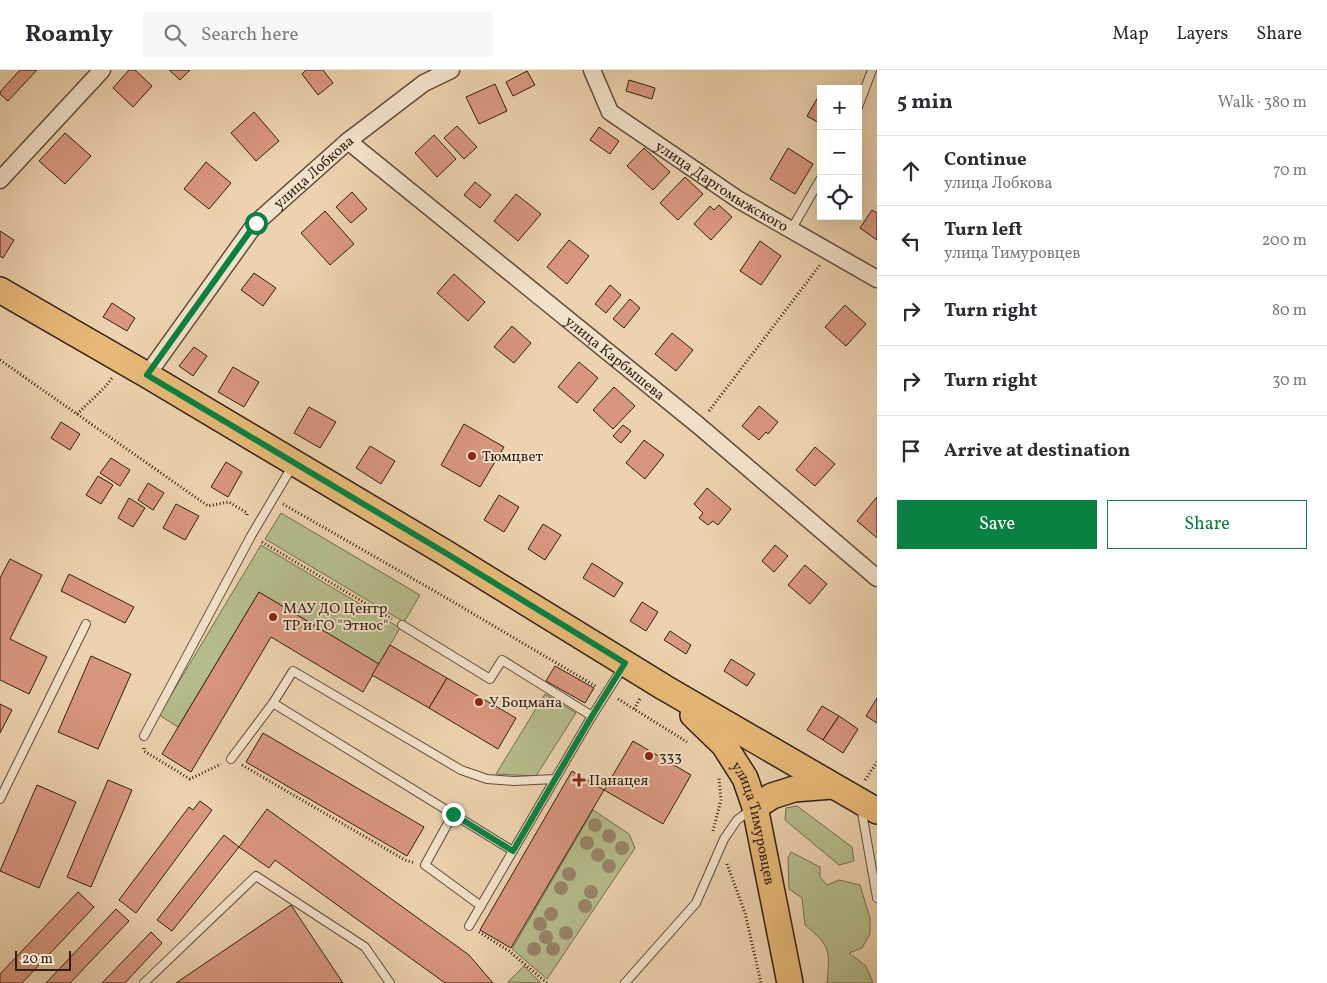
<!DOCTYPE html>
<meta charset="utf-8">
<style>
:root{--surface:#fff;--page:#f7f7f7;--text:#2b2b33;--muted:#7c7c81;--line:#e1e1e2;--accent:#0b8043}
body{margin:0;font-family:Vollkorn,serif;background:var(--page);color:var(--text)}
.controls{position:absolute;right:15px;top:15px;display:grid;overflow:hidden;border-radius:0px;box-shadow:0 5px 20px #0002}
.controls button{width:45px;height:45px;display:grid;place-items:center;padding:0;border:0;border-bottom:1px solid var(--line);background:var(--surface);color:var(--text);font:25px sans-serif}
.scale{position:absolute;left:15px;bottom:12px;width:56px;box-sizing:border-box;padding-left:5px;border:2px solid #331e15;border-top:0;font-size:14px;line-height:18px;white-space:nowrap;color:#331e15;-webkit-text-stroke:4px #f3e2ca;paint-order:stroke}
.stop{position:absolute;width:15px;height:15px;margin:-11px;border:4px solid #0b8043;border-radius:50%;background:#fff}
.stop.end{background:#0b8043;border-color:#fff;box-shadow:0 1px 5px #0008}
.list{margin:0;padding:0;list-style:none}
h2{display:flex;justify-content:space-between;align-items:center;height:65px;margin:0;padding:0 20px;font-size:21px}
h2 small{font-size:16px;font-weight:400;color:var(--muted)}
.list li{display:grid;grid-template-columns:32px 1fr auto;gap:15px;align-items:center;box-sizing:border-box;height:70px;padding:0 20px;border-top:1px solid var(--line)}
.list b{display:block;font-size:19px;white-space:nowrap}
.list p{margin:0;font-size:16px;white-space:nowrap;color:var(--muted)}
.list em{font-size:16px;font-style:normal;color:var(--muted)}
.actions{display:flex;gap:10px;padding:15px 20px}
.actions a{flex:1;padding:11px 0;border:1px solid var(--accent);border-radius:0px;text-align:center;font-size:18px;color:var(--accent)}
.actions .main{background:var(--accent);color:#fff}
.icon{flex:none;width:28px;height:28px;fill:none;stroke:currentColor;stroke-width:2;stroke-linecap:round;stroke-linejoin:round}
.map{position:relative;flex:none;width:877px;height:913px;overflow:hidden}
header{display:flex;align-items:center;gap:30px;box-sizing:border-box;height:70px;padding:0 25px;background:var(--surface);border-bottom:1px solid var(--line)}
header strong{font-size:24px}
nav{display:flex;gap:28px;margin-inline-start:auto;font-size:18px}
.search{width:350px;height:45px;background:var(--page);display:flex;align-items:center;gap:12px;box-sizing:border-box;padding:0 18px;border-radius:0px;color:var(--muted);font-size:19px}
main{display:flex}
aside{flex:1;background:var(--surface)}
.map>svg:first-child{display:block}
.green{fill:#b6bd8c;stroke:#746e50}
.building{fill:#d9967e;stroke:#331e15}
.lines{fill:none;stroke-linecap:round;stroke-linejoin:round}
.service-casing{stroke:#614b3b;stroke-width:10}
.minor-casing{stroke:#614b3b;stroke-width:19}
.primary-casing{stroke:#331e15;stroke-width:28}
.path{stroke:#331e15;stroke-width:3;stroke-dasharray:1 2.5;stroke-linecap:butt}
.service{stroke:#f3e2ca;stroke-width:8}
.minor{stroke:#f3e2ca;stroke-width:16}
.primary{stroke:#e6b977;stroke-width:25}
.tree{fill:#98856a}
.route{stroke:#0b8043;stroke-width:6}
.poi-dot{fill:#8f2418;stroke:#f3e2ca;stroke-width:2}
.labels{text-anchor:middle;stroke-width:4;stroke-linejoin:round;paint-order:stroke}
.street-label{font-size:15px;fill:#331e15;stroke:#f3e2ca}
.poi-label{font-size:15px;fill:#331e15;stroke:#f3e2ca;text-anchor:start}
</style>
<header>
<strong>Roamly</strong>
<div class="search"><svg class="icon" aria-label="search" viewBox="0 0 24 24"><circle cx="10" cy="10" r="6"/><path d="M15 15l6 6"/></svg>Search here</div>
<nav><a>Map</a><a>Layers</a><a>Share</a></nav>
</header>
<main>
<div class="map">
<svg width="877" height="913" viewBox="0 0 877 913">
<rect width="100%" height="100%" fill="#ecd2ae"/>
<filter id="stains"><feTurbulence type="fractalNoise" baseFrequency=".004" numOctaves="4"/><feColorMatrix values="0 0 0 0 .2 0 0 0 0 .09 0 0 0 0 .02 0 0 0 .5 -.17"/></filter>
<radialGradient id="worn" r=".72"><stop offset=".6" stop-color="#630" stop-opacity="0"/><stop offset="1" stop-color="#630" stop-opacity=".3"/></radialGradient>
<g class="green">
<path d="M281 443 420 525 404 552 265 469Z"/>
<path d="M261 475 400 558 379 594 259 522 178 657 159 645Z"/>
<path d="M545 624 576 643 536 706 496 704Z"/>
<path d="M797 736 852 777 854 791 839 795 785 750 786 738Z"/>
<path d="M593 740 629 764 635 778 547 909 512 879Z"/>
<path d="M791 782 820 797V807L827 815 839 810 860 815 870 848V864L862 878 849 883 866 896 873 913H827C830 881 831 876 805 855L802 828 789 819 788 788Z"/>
<path d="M524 896 541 913 508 912Z"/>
</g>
<g class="building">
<path d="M20 0H37L8 31 0 24V22Z"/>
<path d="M129 0H135L152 16 133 37 113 18Z"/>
<path d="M169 0H190L180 10Z"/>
<path d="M306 0H323L333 13 318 25 302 4Z"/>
<path d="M527 1 535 15 513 26 506 12Z"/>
<path d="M629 10 655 18 652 29 626 21Z"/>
<path d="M495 14 507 41 479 54 466 27Z"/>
<path d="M821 22V54L807 46Z"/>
<path d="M254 42 279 71 256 91 231 63Z"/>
<path d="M457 56 477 77 464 89 444 68Z"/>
<path d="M599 57 619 71 610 84 590 70Z"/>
<path d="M65 63 91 86 65 114 39 91Z"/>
<path d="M434 65 456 89 437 107 415 83Z"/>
<path d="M644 78 670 102 653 120 627 96Z"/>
<path d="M788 78 813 94 795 124 770 109Z"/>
<path d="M206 92 231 113 209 139 184 119Z"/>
<path d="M685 107 703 124 678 150 660 133Z"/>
<path d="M475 112 491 125 480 138 464 125Z"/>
<path d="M352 122 367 139 351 153 336 137Z"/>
<path d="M516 124 541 144 518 171 494 151Z"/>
<path d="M719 135 732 147 711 170 694 154 710 136 714 140Z"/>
<path d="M872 140 877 143V170L860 158Z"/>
<path d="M325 141 354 174 330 195 301 163Z"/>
<path d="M0 161 14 170 3 188 0 186Z"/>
<path d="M569 170 589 186 567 214 547 197Z"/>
<path d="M760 171 781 186 761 215 740 201Z"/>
<path d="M254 203 276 218 263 236 241 220Z"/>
<path d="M454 204 485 232 468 251 437 223Z"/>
<path d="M610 215 621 225 606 243 595 234Z"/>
<path d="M630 229 640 238 624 258 613 249Z"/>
<path d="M112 233 135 248 127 261 103 247Z"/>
<path d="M845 235 866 254 846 276 825 257Z"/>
<path d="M512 256 531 273 514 293 494 277Z"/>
<path d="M672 263 693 280 676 301 655 284Z"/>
<path d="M194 277 207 286 193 306 179 296Z"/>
<path d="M579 292 598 308 577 333 558 317Z"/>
<path d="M233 297 259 312 244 337 218 322Z"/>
<path d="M614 317 635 336 613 359 593 340Z"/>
<path d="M759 336 778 352 768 364 766 362 759 370 742 356Z"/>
<path d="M309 337 336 352 320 378 294 363Z"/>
<path d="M61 352 80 364 70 380 51 368Z"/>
<path d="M464 354 504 377 480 417 441 395Z"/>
<path d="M623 355 631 361 621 373 613 366Z"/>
<path d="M644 370 664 385 645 409 626 393Z"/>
<path d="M370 376 395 391 381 414 356 398Z"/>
<path d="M815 377 835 394 815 416 796 400Z"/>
<path d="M111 388 130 400 120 416 100 403Z"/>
<path d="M226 392 242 402 228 427 211 417Z"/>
<path d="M98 406 113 415 101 434 86 425Z"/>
<path d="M148 413 164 423 153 440 138 430Z"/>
<path d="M707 418 731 439 718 455 713 451 708 455 699 448 703 443 694 434Z"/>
<path d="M499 425 519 437 504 462 484 450Z"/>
<path d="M877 427V468L857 451Z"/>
<path d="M129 428 145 438 133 457 118 448Z"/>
<path d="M176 434 199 446 185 470 163 458Z"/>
<path d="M543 454 561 465 545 490 528 479Z"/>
<path d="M775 475 788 486 774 502 762 491Z"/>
<path d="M10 489 42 505 10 569 47 587 29 624 0 610V508Z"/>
<path d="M592 493 623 513 614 527 583 508Z"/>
<path d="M805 495 827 514 810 534 788 515Z"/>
<path d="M69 504 134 537 125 553 61 521Z"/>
<path d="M259 522 379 594 363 622 271 567 191 702 162 684Z"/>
<path d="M642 532 658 542 646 561 630 551Z"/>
<path d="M670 561 691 575 686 584 664 570Z"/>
<path d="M390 575 447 608 429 638 372 605Z"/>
<path d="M91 586 131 604 98 679 58 662Z"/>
<path d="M731 589 755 604 747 616 724 601Z"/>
<path d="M555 596 594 618 585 633 546 611Z"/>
<path d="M447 608 516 648 498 679 429 638Z"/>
<path d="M877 628V653L866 646Z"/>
<path d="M0 634 12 640 0 663Z"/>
<path d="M822 636 839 646 823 670 807 660Z"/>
<path d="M839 646 858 659 843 683 823 670Z"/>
<path d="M263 663 424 757 407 786 246 692Z"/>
<path d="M633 671 691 705 663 754 604 720Z"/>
<path d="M572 701 604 720 511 878 480 860Z"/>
<path d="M108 710 132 720 91 817 67 807Z"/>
<path d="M37 715 76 732 39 818 0 801Z"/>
<path d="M200 731 212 740 136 843 119 830 189 737 193 740Z"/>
<path d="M267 739 469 885 493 913H445L275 790 269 798 239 777Z"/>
<path d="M224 765 239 777 172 861 157 850Z"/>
<path d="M78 822 94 837 22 913H0V904Z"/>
<path d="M291 835 343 913H176Z"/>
<path d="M116 839 129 851 70 913H46Z"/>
<path d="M151 862 162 873 125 913H102Z"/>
</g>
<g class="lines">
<g class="service-casing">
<g id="service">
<path d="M858 37 872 0"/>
<path d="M791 160 821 108"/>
<path d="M402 555 490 609 502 590 592 646"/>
<path d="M144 666 251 466 293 395"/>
<path d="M231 689 273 633"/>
<path d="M0 729 86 554"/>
<path d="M861 737 877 828"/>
<path d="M453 744 425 795 481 836"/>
<path d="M513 781 273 633 293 601 461 700 487 709 514 711 555 709"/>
<path d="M469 856 592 646 623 597"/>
<path d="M144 913 256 806 365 877 390 913"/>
<path d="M625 913 696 833 724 769 737 750 752 739"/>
</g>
</g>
<g class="minor-casing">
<g id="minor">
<path id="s1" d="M592 0 610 42 739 130 877 209"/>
<path id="s2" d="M348 71 698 355 877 508"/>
<path d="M0 110 102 0"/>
<path id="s3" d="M147 305 256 153 348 71 424 13 451 0"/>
</g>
</g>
<g class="primary-casing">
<g id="primary">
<path d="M0 220 147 305 444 482 665 618 877 741"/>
<path id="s4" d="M693 645 724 675 745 708 755 737 790 913"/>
<path d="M755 737 772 726 794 719 832 716"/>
</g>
</g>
<g class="path">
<path d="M0 290 208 436 229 432 247 443V446"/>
<path d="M709 341 820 195"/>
<path d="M77 344 106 316 112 308"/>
<path d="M283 434 450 530 597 617"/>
<path d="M262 472 392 549"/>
<path d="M618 629 687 672"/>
<path d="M634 639 641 627"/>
<path d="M144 678V681L190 709 221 694"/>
<path d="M242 695 405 790 415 793"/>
<path d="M865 710 877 692"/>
<path d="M713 761 721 730 719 708"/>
<path d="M727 794 745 843 761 913"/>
<path d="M479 862 509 881 547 913"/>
</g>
<use href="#service" class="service"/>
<use href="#minor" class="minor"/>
<use href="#primary" class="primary"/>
</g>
<g class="tree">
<circle cx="595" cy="755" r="7"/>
<circle cx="609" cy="766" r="7"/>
<circle cx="587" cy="773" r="7"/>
<circle cx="622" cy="778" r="7"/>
<circle cx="598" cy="785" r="7"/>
<circle cx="609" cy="796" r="7"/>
<circle cx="569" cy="804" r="7"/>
<circle cx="561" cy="818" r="7"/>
<circle cx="591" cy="822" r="7"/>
<circle cx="585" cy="836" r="7"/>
<circle cx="551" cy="844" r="7"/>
<circle cx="540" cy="854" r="7"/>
<circle cx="566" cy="863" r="7"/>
<circle cx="546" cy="867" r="7"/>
<circle cx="534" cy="879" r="7"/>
<circle cx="553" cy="879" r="7"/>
</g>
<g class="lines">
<path class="route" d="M256 153 147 305 444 482 625 593 592 646 513 781 453 744"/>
</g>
<g class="poi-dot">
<circle cx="472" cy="386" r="5"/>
<circle cx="273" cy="547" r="5"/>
<circle cx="479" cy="632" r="5"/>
<circle cx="649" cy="686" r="5"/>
<path d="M576.5 702.5h5v5h5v5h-5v5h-5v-5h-5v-5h5z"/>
</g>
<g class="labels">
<g class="street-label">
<text dy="5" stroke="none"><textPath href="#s3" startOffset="264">улица Лобкова</textPath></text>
<text dy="5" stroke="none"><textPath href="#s1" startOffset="180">улица Даргомыжского</textPath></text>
<text dy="5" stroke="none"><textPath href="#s2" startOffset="344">улица Карбышева</textPath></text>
<text dy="5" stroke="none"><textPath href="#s4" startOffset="128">улица Тимуровцев</textPath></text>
</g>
<g class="poi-label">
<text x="482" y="391">Тюмцвет</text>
<text x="283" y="543">МАУ ДО Центр<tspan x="283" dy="17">ТР и ГО "Этнос"</tspan></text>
<text x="489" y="637">У Боцмана</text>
<text x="659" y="691">333</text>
<text x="589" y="715">Панацея</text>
</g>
</g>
<rect width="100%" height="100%" filter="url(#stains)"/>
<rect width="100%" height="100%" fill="url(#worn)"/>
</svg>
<div class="controls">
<button>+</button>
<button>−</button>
<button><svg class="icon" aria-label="locate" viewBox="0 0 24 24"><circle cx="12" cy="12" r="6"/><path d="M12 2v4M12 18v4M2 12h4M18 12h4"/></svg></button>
</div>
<div class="scale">20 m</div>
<div class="stop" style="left:256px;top:153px"></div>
<div class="stop end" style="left:453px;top:744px"></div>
</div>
<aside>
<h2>5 min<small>Walk · 380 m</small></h2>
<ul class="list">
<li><svg class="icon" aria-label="ahead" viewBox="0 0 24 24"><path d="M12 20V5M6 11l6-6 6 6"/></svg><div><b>Continue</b><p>улица Лобкова</p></div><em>70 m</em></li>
<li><svg class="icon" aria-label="left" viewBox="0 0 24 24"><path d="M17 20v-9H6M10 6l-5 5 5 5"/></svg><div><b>Turn left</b><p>улица Тимуровцев</p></div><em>200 m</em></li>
<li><svg class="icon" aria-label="right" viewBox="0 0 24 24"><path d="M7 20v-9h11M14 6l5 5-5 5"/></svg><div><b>Turn right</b></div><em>80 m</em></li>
<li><svg class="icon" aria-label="right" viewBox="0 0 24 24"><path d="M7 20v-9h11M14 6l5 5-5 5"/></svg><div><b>Turn right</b></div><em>30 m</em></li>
<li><svg class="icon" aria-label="arrive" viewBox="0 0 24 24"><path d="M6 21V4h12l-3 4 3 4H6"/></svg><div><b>Arrive at destination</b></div></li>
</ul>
<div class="actions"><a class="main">Save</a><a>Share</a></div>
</aside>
</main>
